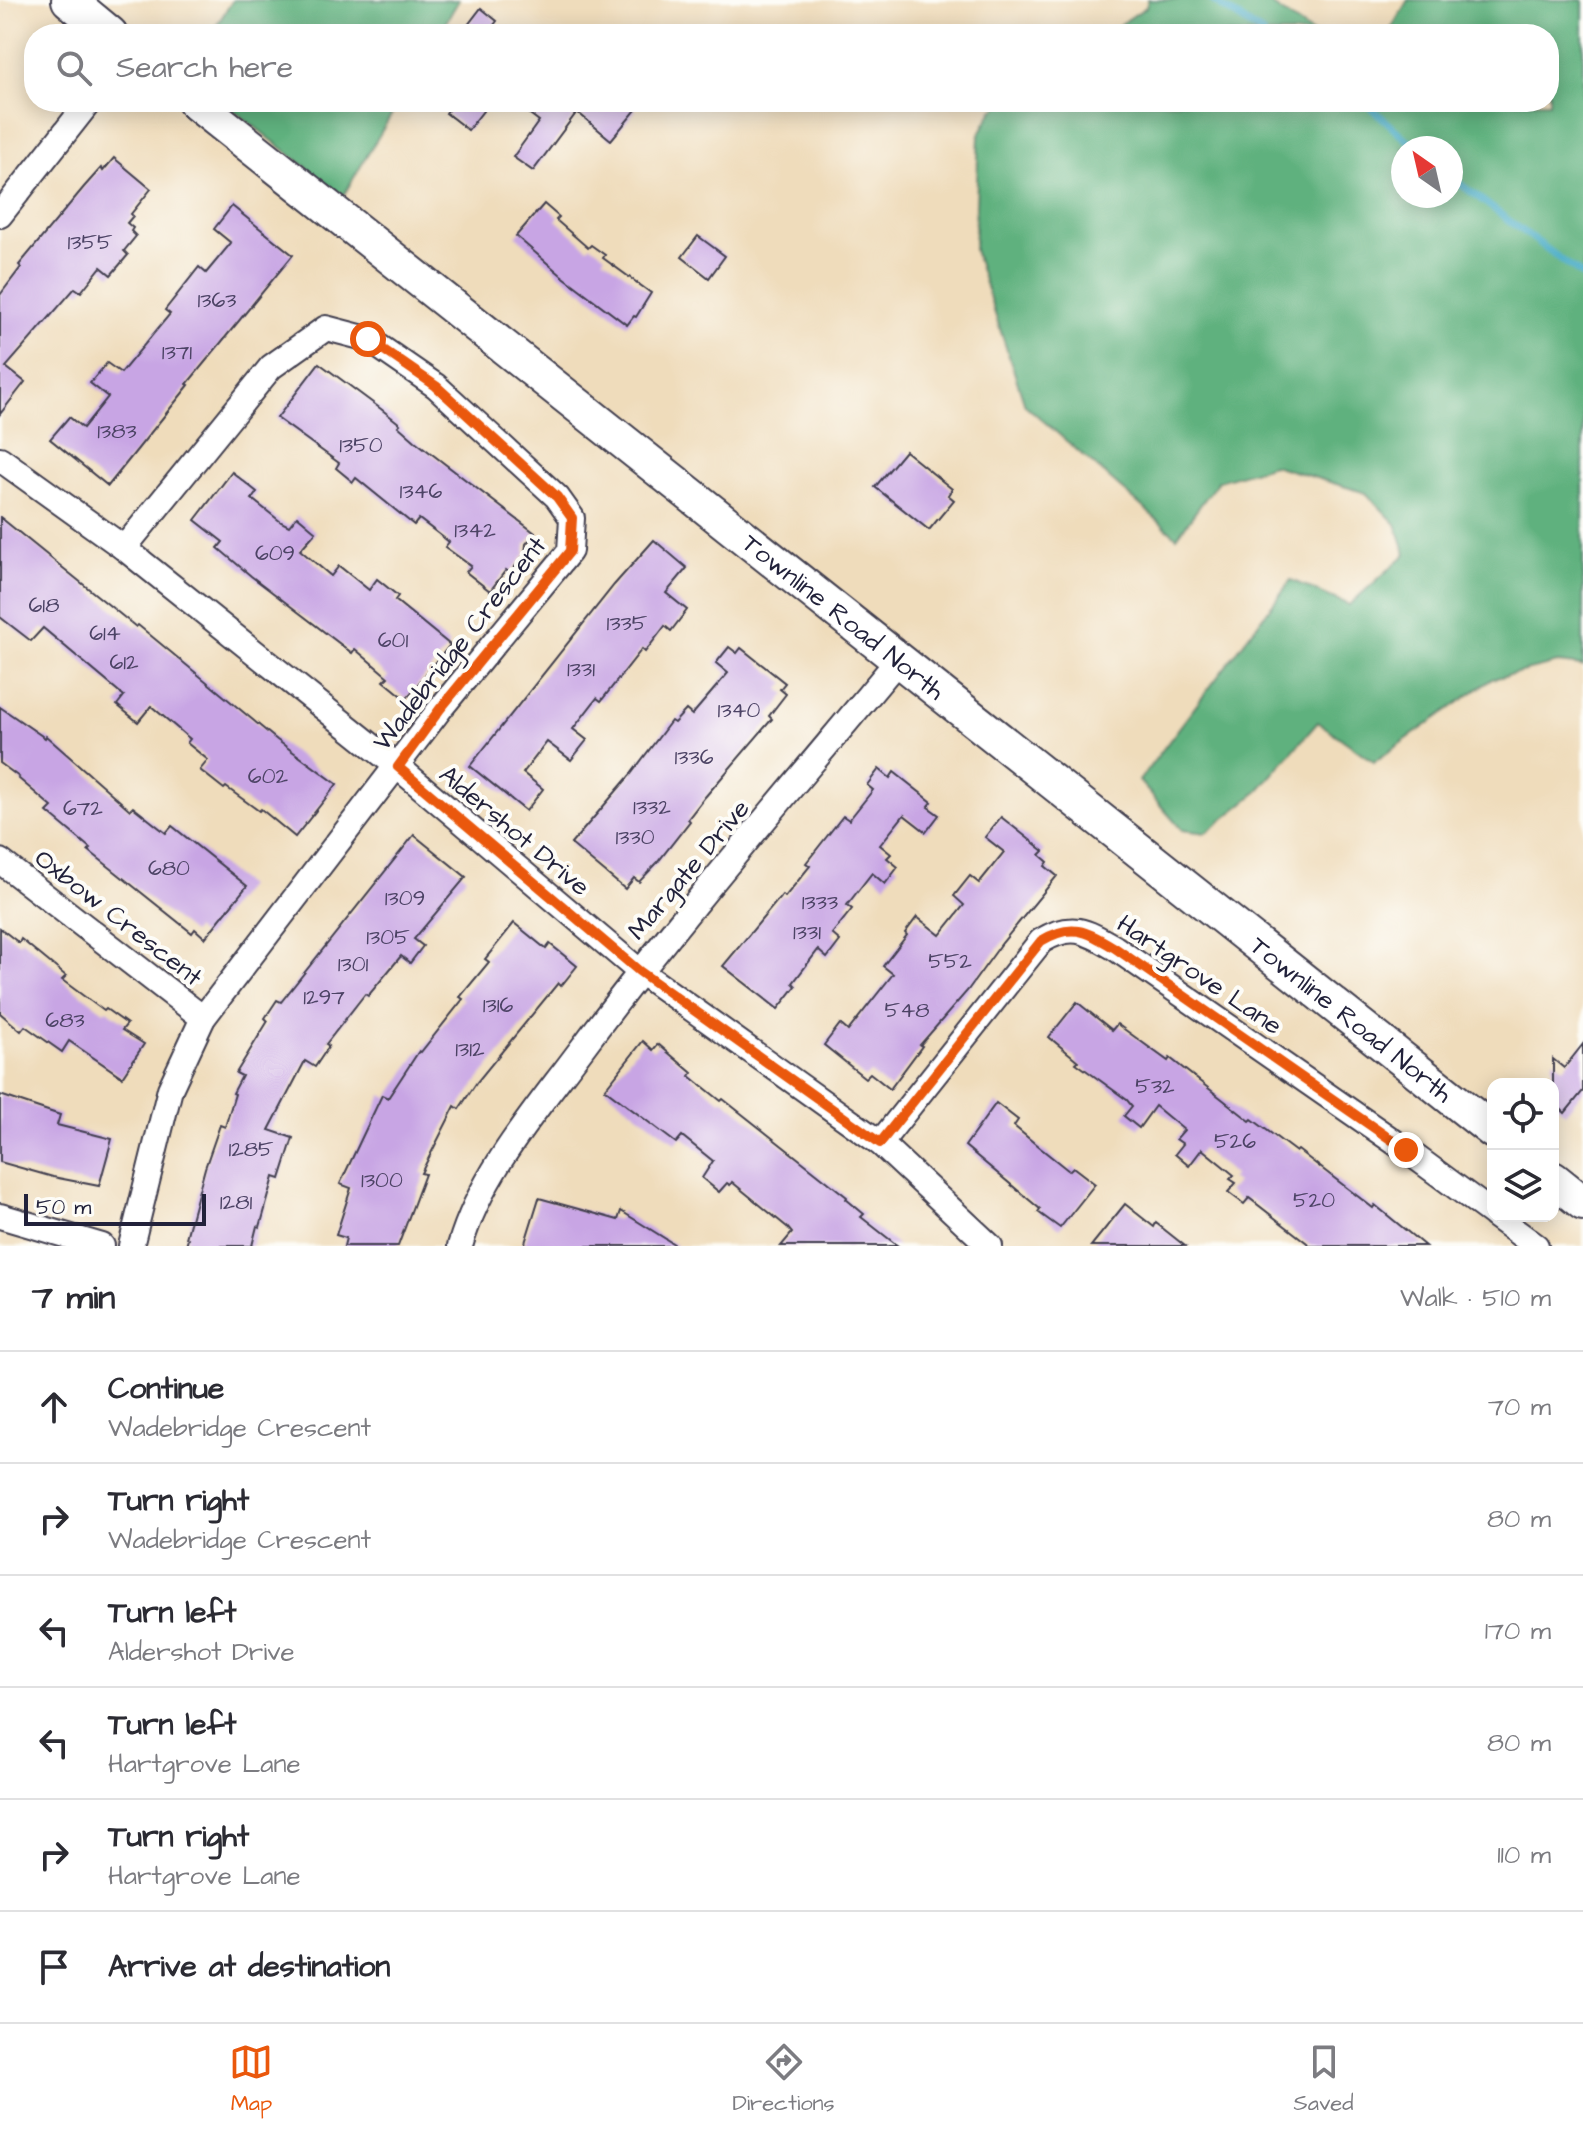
<!DOCTYPE html>
<meta charset="utf-8">
<style>
:root{--surface:#fff;--page:#f7f7f7;--text:#2b2b33;--muted:#7c7c81;--line:#e1e1e2;--accent:#ea580c}
body{margin:0;font-family:"Architects Daughter",sans-serif;background:var(--page);color:var(--text)}
.controls{position:absolute;right:24px;bottom:24px;display:grid;overflow:hidden;border-radius:16px;box-shadow:0 4px 20px #0003}
.controls button{width:72px;height:72px;display:grid;place-items:center;padding:0;border:0;border-bottom:2px solid var(--line);background:var(--surface);color:var(--text);font:40px sans-serif}
.compass{position:absolute;left:1391px;top:136px;width:72px;height:72px;border-radius:50%;background:var(--surface);box-shadow:0 4px 20px #0003;rotate:326deg}
.scale{position:absolute;left:24px;bottom:20px;width:182px;box-sizing:border-box;padding-left:8px;border:4px solid #22223b;border-top:0;font-size:22px;line-height:28px;white-space:nowrap;color:#22223b;-webkit-text-stroke:6px #fdfcf7;paint-order:stroke}
.stop{position:absolute;width:24px;height:24px;margin:-18px;border:6px solid #ea580c;border-radius:50%;background:#fff}
.stop.end{background:#ea580c;border-color:#fff;box-shadow:0 2px 8px #0008}
.list{margin:0;padding:0;list-style:none}
h2{display:flex;justify-content:space-between;align-items:center;height:104px;margin:0;padding:0 32px;font-size:34px}
h2 small{font-size:26px;font-weight:400;color:var(--muted)}
.list li{display:grid;grid-template-columns:52px 1fr auto;gap:24px;align-items:center;box-sizing:border-box;height:112px;padding:0 32px;border-top:2px solid var(--line)}
.list b{display:block;font-size:30px;white-space:nowrap}
.list p{margin:0;font-size:26px;white-space:nowrap;color:var(--muted)}
.list em{font-size:26px;font-style:normal;color:var(--muted)}
.icon{flex:none;width:44px;height:44px;fill:none;stroke:currentColor;stroke-width:2;stroke-linecap:round;stroke-linejoin:round}
.map{position:relative;flex:none;width:1583px;height:1246px;overflow:hidden}
.search{position:absolute;background:var(--surface);box-shadow:0 4px 20px #0003;left:24px;right:24px;top:24px;height:88px;display:flex;align-items:center;gap:20px;box-sizing:border-box;padding:0 28px;border-radius:32px;color:var(--muted);font-size:30px}
.sheet{height:776px;background:var(--surface)}
nav{display:flex;justify-content:space-around;align-items:center;box-sizing:border-box;height:112px;border-top:2px solid var(--line);background:var(--surface);font-size:22px;color:var(--muted)}
nav a{display:grid;justify-items:center;gap:4px}
nav .on{color:var(--accent)}
.map>svg:first-child{display:block}
.forest{fill:#5fb17e;stroke:#406a5c;stroke-width:2;fill-rule:evenodd}
.lines{fill:none;stroke-linecap:round;stroke-linejoin:round}
.stream{stroke:#45aac5;stroke-width:7}
.building{fill:#c8a5e4}
.minor-casing{stroke:#413e4e;stroke-width:28}
.secondary-casing{stroke:#413e4e;stroke-width:38}
.minor{stroke:#fff;stroke-width:24}
.secondary{stroke:#fff;stroke-width:34}
.route{stroke:#ea580c;stroke-width:10}
.labels{text-anchor:middle;stroke-width:8;stroke-linejoin:round;paint-order:stroke}
.number-label{font-size:22px;fill:#4c4365}
.street-label{font-size:26px;fill:#22223b;stroke:#fdfcf7}
</style>
<div class="map">
<svg width="1583" height="1246" viewBox="0 0 1583 1246">
<rect width="100%" height="100%" fill="#fdfcf7"/>
<filter id="ink" filterUnits="userSpaceOnUse"><feTurbulence type="fractalNoise" baseFrequency=".0125" numOctaves="2"/><feDisplacementMap in="SourceGraphic" scale="16" xChannelSelector="R" yChannelSelector="G"/><feConvolveMatrix kernelMatrix="1 2 1 2 8 2 1 2 1" color-interpolation-filters="sRGB"/></filter>
<filter id="wash" filterUnits="userSpaceOnUse"><feTurbulence type="fractalNoise" baseFrequency=".006" numOctaves="4" result="noise"/><feDisplacementMap in="SourceGraphic" scale="32" xChannelSelector="R" yChannelSelector="G"/><feGaussianBlur stdDeviation="1.8" result="paint"/><feColorMatrix in="noise" values="0 0 0 0 0 0 0 0 0 0 0 0 0 0 0 0 0 1.4 0 .05"/><feComposite in="paint" operator="in"/></filter>
<g filter="url(#wash)">
<rect width="100%" height="100%" fill="#efdcbb"/>
<g class="forest">
<path d="M233 0H459L439 34H211Z"/>
<path d="M1148 0H1264L1314 34H1106L1146 7Z"/>
<path d="M1408 0H1583V666L1558 663 1492 679 1374 762 1318 722 1256 793 1206 833 1182 830 1139 781 1291 580 1349 605 1406 554 1396 524 1366 493 1273 465 1218 481 1177 537 1025 405 974 250 979 135 993 110 1005 102H1549V34H1388ZM1451 148V196H1403V148Z"/>
<path d="M223 102H399L343 196Z"/>
</g>
<g class="lines">
<g class="stream">
<path d="M1212 0 1263 34"/>
<path d="M1365 102 1416 148"/>
<path d="M1451 177 1583 276"/>
</g>
</g>
<g id="blocks">
<g class="building">
<path d="M481 8 497 21 487 34H461Z"/>
<path d="M454 102H490L468 130 446 113Z"/>
<path d="M514 102H626L636 110 611 140 577 112 533 171 513 157 539 121Z"/>
<path d="M114 158 151 189 131 214 133 216 127 223 133 228 131 231 136 236 124 251 128 255 111 275 101 267 81 292 75 288 6 367 25 382 0 414V295L21 267 19 265 84 187 101 168 103 171Z"/>
<path d="M544 204 559 217 556 220 588 248 591 245 605 255 603 258 651 293 636 317 634 316 627 325 561 275 516 236Z"/>
<path d="M232 206 293 255 187 384 189 385 108 486 50 439 69 417 83 428 108 397 90 383 107 363 121 373 170 314 165 310 199 267 206 273 231 243 214 229Z"/>
<path d="M698 236 725 256 709 278 682 257Z"/>
<path d="M319 363 381 409 400 424 398 426 415 441 535 533 526 544 525 554 510 573 506 570 490 591 466 572 471 566 445 547 449 542 419 519 414 525 356 478 353 482 336 468 339 463 277 418Z"/>
<path d="M905 451 952 489 948 495 954 500 929 530 875 487Z"/>
<path d="M232 472 257 492 252 499 281 522 289 526 297 516 316 532 300 550 331 576 339 566 369 590 377 579 398 596 395 600 450 645 406 699 384 681 388 677 355 649 352 653 251 576 218 548 223 542 195 520Z"/>
<path d="M0 517 136 627 138 625 277 740 337 784 295 837 261 809 259 811 226 787 224 789 200 770 208 760 187 743 190 739 151 706 138 722 117 705 124 696 43 628 31 641 0 617Z"/>
<path d="M654 540 687 568 666 593 687 610 671 631 665 626 645 652 642 649 601 701 597 698 573 729 587 740 571 760 547 742 523 773 543 789 526 811 470 766 614 585Z"/>
<path d="M729 647 737 653 741 648 785 683 780 689 786 694 769 716 772 719 705 797 688 819 690 821 657 863 639 882 634 878 625 889 571 844 631 774 671 721 674 723 686 710 692 715 728 673 716 663Z"/>
<path d="M0 707 45 738 46 736 130 810 133 807 166 833 172 826 247 886 205 938 195 929 192 933 88 850 90 848 47 812 52 807 18 778 19 777 0 763Z"/>
<path d="M879 769 890 778 894 772 932 802 928 807 939 815 926 832 904 815 880 845 891 854 887 858 898 867 885 884 872 873 847 905 852 909 832 934 840 941 827 958 818 950 793 983 796 986 778 1009 723 966 782 895 785 897 810 866 806 863 843 816 849 820 873 790 867 785Z"/>
<path d="M1001 817 1044 851 1040 855 1048 862 1045 866 1057 876 1002 943 968 990 920 1045 922 1046 890 1089 870 1073 865 1078 824 1045 840 1024 848 1031 893 974 883 966 907 935 905 933 917 917 940 935 964 905 954 896 970 876 979 883 1004 852 985 837Z"/>
<path d="M414 835 466 877 414 939 423 946 410 963 401 956 368 996 365 994 326 1044 329 1046 315 1067 305 1061 269 1130 293 1138 280 1179 274 1177 260 1227 257 1226 252 1246H186L188 1239 186 1238 205 1168 220 1125 225 1127 235 1094 233 1093 242 1076 236 1073 268 1021 265 1018 277 1000 281 1002Z"/>
<path d="M514 923 546 949 550 944 577 966 561 986 558 983 477 1082 459 1109 455 1106 421 1173 425 1174 398 1246H344L346 1238 336 1235 351 1188 340 1184 382 1095 388 1098 419 1051 421 1052 463 999 460 997 489 962 485 959Z"/>
<path d="M0 928 19 943 21 939 66 976 62 980 104 1011 106 1009 127 1024 122 1030 144 1044 122 1077 69 1041 62 1052 25 1026 21 1031 0 1013Z"/>
<path d="M1077 1002 1112 1030 1117 1024 1168 1061 1170 1058 1250 1121 1252 1119 1296 1152 1298 1150 1373 1208 1375 1205 1425 1246H1311L1249 1198 1244 1204 1228 1192 1236 1183 1230 1179 1234 1175 1202 1149 1189 1166 1175 1154 1183 1144 1176 1139 1184 1130 1155 1106 1139 1128 1124 1116 1132 1106 1127 1100 1076 1063 1078 1061 1049 1037Z"/>
<path d="M643 1041 653 1050 658 1044 692 1073 690 1076 721 1101 723 1099 847 1197 846 1199 864 1214 861 1217 898 1246H781L792 1233 787 1227 732 1182 730 1185 727 1183 719 1192 702 1178 713 1161 682 1136 676 1143 605 1089Z"/>
<path d="M1583 1044V1091L1565 1113 1553 1102V1059L1564 1068Z"/>
<path d="M0 1095 60 1115 57 1125 112 1139 99 1186 53 1177 0 1162Z"/>
<path d="M996 1103 1018 1120 1014 1126 1039 1147 1069 1171 1073 1167 1095 1184 1060 1228 1038 1212 1040 1209 965 1146Z"/>
<path d="M539 1198 618 1220 621 1211 677 1246H524Z"/>
<path d="M1125 1204 1154 1227 1156 1223 1185 1246H1091Z"/>
</g>
</g>
</g>
<g filter="url(#ink)">
<use href="#blocks" fill-opacity="0" stroke="#413e4e" stroke-width="2"/>
<g class="lines">
<g class="minor-casing">
<g id="minor">
<path d="M0 215 89 102"/>
<path d="M0 459 124 548 398 767 639 971 880 1143 990 1246"/>
<path d="M124 548 271 367 326 328 368 339 436 386 557 497 572 518 570 551 440 709 203 1018 170 1089 131 1246"/>
<path d="M0 861 203 1018"/>
<path d="M880 1143 1041 941C1072 922 1086 931 1115 948L1406 1150 1493 1214"/>
<path d="M0 1216 102 1246"/>
<path d="M1495 1216 1536 1246"/>
<path d="M460 1246C481 1174 533 1114 577 1055 678 919 790 790 899 659"/>
</g>
</g>
<g class="secondary-casing">
<g id="secondary">
<path d="M69 0 110 34"/>
<path id="s1" d="M195 102 1493 1131"/>
<path d="M1553 1179 1583 1203"/>
</g>
</g>
<use href="#minor" class="minor"/>
<use href="#secondary" class="secondary"/>
</g>
</g>
<g class="lines" filter="url(#ink)">
<path class="route" d="M368 339 436 386 557 497 572 518 570 551 440 709 398 767 639 971 880 1143 1041 941C1072 922 1086 931 1115 948L1406 1150"/>
</g>
<g class="labels">
<g class="number-label">
<text x="90" y="249">1355</text>
<text x="217" y="307">1363</text>
<text x="177" y="359">1371</text>
<text x="117" y="438">1383</text>
<text x="361" y="452">1350</text>
<text x="421" y="498">1346</text>
<text x="475" y="537">1342</text>
<text x="275" y="560">609</text>
<text x="44" y="612">618</text>
<text x="627" y="630">1335</text>
<text x="105" y="640">614</text>
<text x="393" y="647">601</text>
<text x="124" y="669">612</text>
<text x="581" y="676">1331</text>
<text x="739" y="717">1340</text>
<text x="694" y="764">1336</text>
<text x="268" y="783">602</text>
<text x="652" y="814">1332</text>
<text x="83" y="815">672</text>
<text x="635" y="844">1330</text>
<text x="169" y="875">680</text>
<text x="405" y="905">1309</text>
<text x="820" y="909">1333</text>
<text x="807" y="939">1331</text>
<text x="388" y="944">1305</text>
<text x="950" y="968">552</text>
<text x="353" y="971">1301</text>
<text x="324" y="1004">1297</text>
<text x="498" y="1012">1316</text>
<text x="907" y="1017">548</text>
<text x="65" y="1027">683</text>
<text x="470" y="1056">1312</text>
<text x="1155" y="1093">532</text>
<text x="1235" y="1148">526</text>
<text x="251" y="1156">1285</text>
<text x="382" y="1187">1300</text>
<text x="1314" y="1207">520</text>
<text x="236" y="1209">1281</text>
</g>
<g class="street-label">
<text dy="9" stroke="none"><textPath href="#s1" startOffset="828">Townline Road North</textPath></text>
<text transform="translate(459 643) rotate(-52)" y="9">Wadebridge Crescent</text>
<text transform="translate(515 830) rotate(40)" y="9">Aldershot Drive</text>
<text transform="translate(688 869) rotate(-50)" y="9">Margate Drive</text>
<text transform="translate(119 917) rotate(38)" y="9">Oxbow Crescent</text>
<text transform="translate(1200 974) rotate(34)" y="9">Hartgrove Lane</text>
<text dy="9" stroke="none"><textPath href="#s1" startOffset="1476">Townline Road North</textPath></text>
</g>
</g>
</svg>
<div class="controls">
<button><svg class="icon" aria-label="locate" viewBox="0 0 24 24"><circle cx="12" cy="12" r="6"/><path d="M12 2v4M12 18v4M2 12h4M18 12h4"/></svg></button>
<button><svg class="icon" aria-label="layers" viewBox="0 0 24 24"><path d="M12 4l9 5-9 5-9-5zM3 14l9 5 9-5"/></svg></button>
</div>
<svg class="compass" viewBox="-18 -18 36 36"><path d="M0-13l5 13h-10z" fill="#e53935"/><path d="M0 13l5-13h-10z" fill="#7c7c81"/></svg>
<div class="scale">50 m</div>
<div class="stop" style="left:368px;top:339px"></div>
<div class="stop end" style="left:1406px;top:1150px"></div>
<div class="search"><svg class="icon" aria-label="search" viewBox="0 0 24 24"><circle cx="10" cy="10" r="6"/><path d="M15 15l6 6"/></svg>Search here</div>
</div>
<section class="sheet">
<h2>7 min<small>Walk · 510 m</small></h2>
<ul class="list">
<li><svg class="icon" aria-label="ahead" viewBox="0 0 24 24"><path d="M12 20V5M6 11l6-6 6 6"/></svg><div><b>Continue</b><p>Wadebridge Crescent</p></div><em>70 m</em></li>
<li><svg class="icon" aria-label="right" viewBox="0 0 24 24"><path d="M7 20v-9h11M14 6l5 5-5 5"/></svg><div><b>Turn right</b><p>Wadebridge Crescent</p></div><em>80 m</em></li>
<li><svg class="icon" aria-label="left" viewBox="0 0 24 24"><path d="M17 20v-9H6M10 6l-5 5 5 5"/></svg><div><b>Turn left</b><p>Aldershot Drive</p></div><em>170 m</em></li>
<li><svg class="icon" aria-label="left" viewBox="0 0 24 24"><path d="M17 20v-9H6M10 6l-5 5 5 5"/></svg><div><b>Turn left</b><p>Hartgrove Lane</p></div><em>80 m</em></li>
<li><svg class="icon" aria-label="right" viewBox="0 0 24 24"><path d="M7 20v-9h11M14 6l5 5-5 5"/></svg><div><b>Turn right</b><p>Hartgrove Lane</p></div><em>110 m</em></li>
<li><svg class="icon" aria-label="arrive" viewBox="0 0 24 24"><path d="M6 21V4h12l-3 4 3 4H6"/></svg><div><b>Arrive at destination</b></div></li>
</ul>
</section>
<nav>
<a class="on"><svg class="icon" aria-label="map" viewBox="0 0 24 24"><path d="M3 6l6-2 6 2 6-2v14l-6 2-6-2-6 2zM9 4v14M15 6v14"/></svg>Map</a>
<a><svg class="icon" aria-label="directions" viewBox="0 0 24 24"><path d="M12 3l9 9-9 9-9-9zM9 14v-3h6M13 9l2 2-2 2"/></svg>Directions</a>
<a><svg class="icon" aria-label="saved" viewBox="0 0 24 24"><path d="M7 4h10v16l-5-4-5 4z"/></svg>Saved</a>
</nav>
